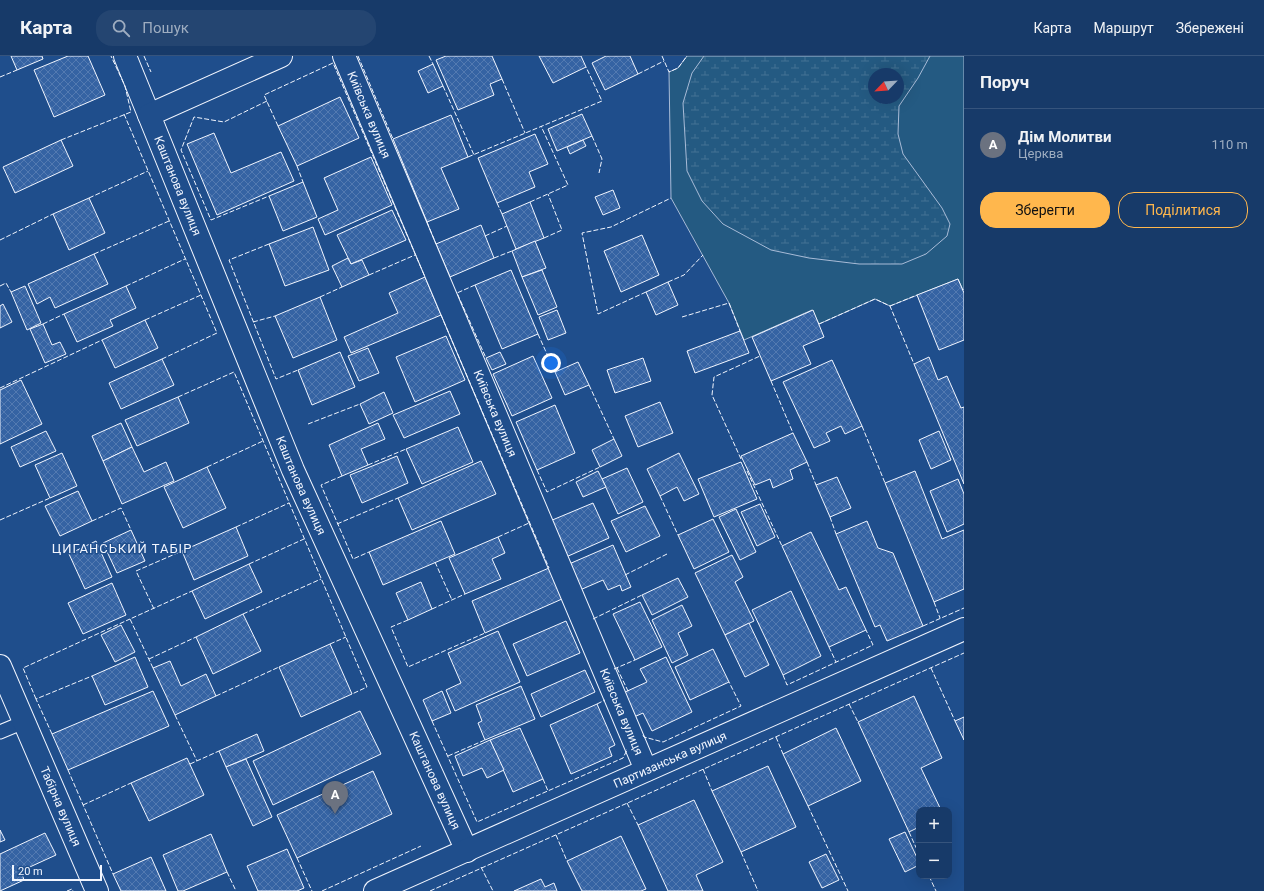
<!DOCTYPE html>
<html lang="uk">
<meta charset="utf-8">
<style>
:root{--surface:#173a69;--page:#244571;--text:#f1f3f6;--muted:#9eadc0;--line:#36547d;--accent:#ffb74d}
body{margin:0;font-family:Roboto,sans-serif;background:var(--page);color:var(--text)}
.controls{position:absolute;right:12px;bottom:12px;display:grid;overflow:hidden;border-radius:8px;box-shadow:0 4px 16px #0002}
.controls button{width:36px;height:36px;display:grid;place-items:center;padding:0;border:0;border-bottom:1px solid var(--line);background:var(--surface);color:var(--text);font:20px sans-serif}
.compass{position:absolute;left:868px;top:12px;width:36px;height:36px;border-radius:50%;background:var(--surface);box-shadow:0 4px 16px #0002;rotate:245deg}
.scale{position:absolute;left:12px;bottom:10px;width:90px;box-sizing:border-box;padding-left:4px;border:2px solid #f2f6ff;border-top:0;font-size:11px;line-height:14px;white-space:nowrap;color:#f2f6ff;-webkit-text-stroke:3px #1f4e8c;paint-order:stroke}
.you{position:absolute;left:551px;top:307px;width:14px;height:14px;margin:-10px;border:3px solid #fff;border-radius:50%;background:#1a73e8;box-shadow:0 0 0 6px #1a73e833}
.badge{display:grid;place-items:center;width:26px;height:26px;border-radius:50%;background:var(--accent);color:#fff;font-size:13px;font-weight:700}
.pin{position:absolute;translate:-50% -33px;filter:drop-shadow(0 1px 2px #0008)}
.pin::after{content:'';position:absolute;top:21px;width:14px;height:12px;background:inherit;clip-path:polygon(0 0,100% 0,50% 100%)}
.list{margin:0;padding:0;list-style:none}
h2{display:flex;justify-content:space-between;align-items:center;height:52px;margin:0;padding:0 16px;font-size:17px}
h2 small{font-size:13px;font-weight:400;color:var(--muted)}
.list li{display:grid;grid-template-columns:26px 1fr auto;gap:12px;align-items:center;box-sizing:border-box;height:72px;padding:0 16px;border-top:1px solid var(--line)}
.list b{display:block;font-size:15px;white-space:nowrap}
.list p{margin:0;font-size:13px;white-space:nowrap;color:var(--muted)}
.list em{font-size:13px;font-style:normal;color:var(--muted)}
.actions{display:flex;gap:8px;padding:12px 16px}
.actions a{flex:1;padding:9px 0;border:1px solid var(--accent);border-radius:16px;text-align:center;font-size:14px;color:var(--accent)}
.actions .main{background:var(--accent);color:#111}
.icon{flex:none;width:22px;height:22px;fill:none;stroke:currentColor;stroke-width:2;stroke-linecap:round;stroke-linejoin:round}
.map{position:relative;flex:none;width:964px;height:835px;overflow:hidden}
header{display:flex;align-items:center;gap:24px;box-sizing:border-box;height:56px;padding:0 20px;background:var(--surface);border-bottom:1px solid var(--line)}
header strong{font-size:19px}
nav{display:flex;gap:22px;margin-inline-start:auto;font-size:14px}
.search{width:280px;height:36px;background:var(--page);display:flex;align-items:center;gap:10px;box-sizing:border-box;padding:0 14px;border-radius:16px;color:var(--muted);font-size:15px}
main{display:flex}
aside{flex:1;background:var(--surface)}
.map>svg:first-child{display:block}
.grass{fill:#245a82;stroke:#a8bbd7;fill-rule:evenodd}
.wetland{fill:url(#wetland-marsh);stroke:#a8bbd7;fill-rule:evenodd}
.building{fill:url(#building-cross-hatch);stroke:#f2f6ff}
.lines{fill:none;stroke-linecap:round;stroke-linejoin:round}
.lane-casing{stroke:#f2f6ff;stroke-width:15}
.street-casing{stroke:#f2f6ff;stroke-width:24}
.lane{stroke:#1f4e8c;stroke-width:13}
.street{stroke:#1f4e8c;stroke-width:22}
.fence{stroke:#f2f6ff;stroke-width:1;stroke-dasharray:5 2;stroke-linecap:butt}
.labels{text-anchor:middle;stroke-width:3;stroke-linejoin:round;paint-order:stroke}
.street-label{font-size:12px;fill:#f2f6ff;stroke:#1f4e8c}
.neighbourhood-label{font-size:13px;letter-spacing:1px;fill:#f2f6ff;stroke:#1f4e8c}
</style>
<header>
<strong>Карта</strong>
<div class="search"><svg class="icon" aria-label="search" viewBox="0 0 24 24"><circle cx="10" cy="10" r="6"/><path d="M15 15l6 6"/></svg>Пошук</div>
<nav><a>Карта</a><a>Маршрут</a><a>Збережені</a></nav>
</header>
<main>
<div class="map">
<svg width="964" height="835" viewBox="0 0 964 835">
<defs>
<pattern id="wetland-marsh" width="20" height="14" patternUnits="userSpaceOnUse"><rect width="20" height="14" fill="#245a82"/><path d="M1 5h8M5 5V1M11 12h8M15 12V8" fill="none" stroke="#447295"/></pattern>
<pattern id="building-cross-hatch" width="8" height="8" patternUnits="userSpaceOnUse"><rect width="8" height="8" fill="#3563a3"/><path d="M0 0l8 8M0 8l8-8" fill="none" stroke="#537ab1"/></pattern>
</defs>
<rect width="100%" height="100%" fill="#1f4e8c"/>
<path class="grass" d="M687 0H964V233L963 234 958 223 890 250 875 243 819 268 812 254 744 284 729 247 671 142 669 16 678 12ZM874 18H898V42H874Z"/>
<path class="wetland" d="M704 0H930L918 22 899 50 898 78 903 98 942 152 950 168 947 180 926 198 902 208H859L809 202 771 194 723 168 702 145 687 115 683 47 692 17ZM874 18H898V42H874Z"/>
<g class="building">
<path d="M11 0H42L43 3 17 14Z"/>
<path d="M68 0H88L105 39 54 61 34 14Z"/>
<path d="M446 0H492L502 23 490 28 494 39 458 54 436 4Z"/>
<path d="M539 0H581L586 11 553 27Z"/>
<path d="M606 0H630L638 18 605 34 592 7Z"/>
<path d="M433 8 443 30 428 37 418 15Z"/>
<path d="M340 41 359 82 297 110 278 70Z"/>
<path d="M582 58 592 80 557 95 548 73Z"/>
<path d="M451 59 468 101 441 112 459 153 427 166 393 83Z"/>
<path d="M214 77 231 117 281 96 294 125 217 159 187 88Z"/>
<path d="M535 78 548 108 529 116 535 131 497 147 478 102Z"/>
<path d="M61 84 73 110 15 137 3 111Z"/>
<path d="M583 84 586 90 570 98 567 91Z"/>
<path d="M371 101 392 149 325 179 318 163 338 154 324 122Z"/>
<path d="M303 126 317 161 283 175 269 140Z"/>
<path d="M613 134 620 152 603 159 595 141Z"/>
<path d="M89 142 105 177 69 194 53 158Z"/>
<path d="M530 146 544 182 516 193 502 158Z"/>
<path d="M392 154 406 184 351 208 337 179Z"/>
<path d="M481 169 494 202 450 221 436 188Z"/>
<path d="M313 171 329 214 285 230 269 188Z"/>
<path d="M642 179 659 219 621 236 604 195Z"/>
<path d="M535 185 546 212 522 221 512 195Z"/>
<path d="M94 198 108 228 55 252 50 241 37 248 28 228Z"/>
<path d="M348 202 351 208 362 204 369 219 342 231 332 210Z"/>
<path d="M511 214 538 278 502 293 475 229Z"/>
<path d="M542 214 557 251 538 259 522 221Z"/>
<path d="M425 221 441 259 351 297 344 281 398 257 389 237Z"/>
<path d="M958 223 964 237V284L939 294 917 239Z"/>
<path d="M668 226 678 249 656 259 646 236Z"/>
<path d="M25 230 41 267 27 274 11 236Z"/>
<path d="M126 230 136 252 110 264 113 270 77 286 64 258Z"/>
<path d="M320 241 337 284 293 302 275 260Z"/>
<path d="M3 248 12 266 0 272V250Z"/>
<path d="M557 254 566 277 548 284 539 261Z"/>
<path d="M813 254 824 281 803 290 811 308 771 325 752 281Z"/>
<path d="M145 264 158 292 115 312 102 284Z"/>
<path d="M43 268 52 289 60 286 66 298 45 307 30 273Z"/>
<path d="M740 275 749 297 695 317 687 295Z"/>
<path d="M446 280 465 324 415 346 396 301Z"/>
<path d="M368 292 379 317 359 325 348 300Z"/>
<path d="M340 296 355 331 312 349 298 314Z"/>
<path d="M500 296 506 308 492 314 486 302Z"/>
<path d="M533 300 552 342 512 360 493 318Z"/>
<path d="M929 301 938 324 947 320 961 352 964 351V428L914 308Z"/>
<path d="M643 302 651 325 615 337 607 314Z"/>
<path d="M162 303 174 329 121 353 109 327Z"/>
<path d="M832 304 862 370 845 378 841 370 826 377 830 385 814 392 783 326Z"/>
<path d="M578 306 589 329 565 339 555 316Z"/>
<path d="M21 324 42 368 0 388V334Z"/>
<path d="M450 335 460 358 404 382 393 359Z"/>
<path d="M384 336 393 357 369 368 360 348Z"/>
<path d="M178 341 189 367 137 390 125 364Z"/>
<path d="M660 346 673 377 638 391 625 360Z"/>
<path d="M555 349 575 397 537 414 516 366Z"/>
<path d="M121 367 132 391 103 405 92 380Z"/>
<path d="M378 367 385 383 361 393 368 409 342 420 329 389Z"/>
<path d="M458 371 473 406 422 428 406 393Z"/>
<path d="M46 375 56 395 20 411 11 391Z"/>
<path d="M939 375 951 404 931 413 919 384Z"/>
<path d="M793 377 807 406 790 414 793 423 773 432 770 423 755 429 741 400Z"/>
<path d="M614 383 622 400 600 411 592 394Z"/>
<path d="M132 391 144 416 166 406 174 425 122 448 103 405Z"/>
<path d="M62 397 77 430 50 442 35 409Z"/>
<path d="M679 397 699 438 684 445 677 431 660 440 647 413Z"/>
<path d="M397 400 408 427 362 447 350 419Z"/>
<path d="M481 405 496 438 412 474 398 442Z"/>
<path d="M741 406 757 443 714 461 698 423Z"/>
<path d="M207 411 226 452 183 472 164 431Z"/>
<path d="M627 412 643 446 618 458 602 423Z"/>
<path d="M598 415 606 431 583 441 576 426Z"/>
<path d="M915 415 942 483 964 474V533L934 546 885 427Z"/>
<path d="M837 421 851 452 830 461 816 429Z"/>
<path d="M958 423 964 438V468L947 476 930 435Z"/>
<path d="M78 435 92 465 60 480 45 450Z"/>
<path d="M593 447 609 482 566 501 550 465Z"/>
<path d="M760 448 775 481 757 490 741 456Z"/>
<path d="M645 450 660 480 626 496 611 465Z"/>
<path d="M736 453 756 496 740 504 719 461Z"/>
<path d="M713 463 729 496 694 513 678 479Z"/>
<path d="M441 465 455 498 383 529 369 496Z"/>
<path d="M867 465 878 492 893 497 923 570 887 585 880 569 875 571 836 478Z"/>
<path d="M236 471 248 500 194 524 182 495Z"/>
<path d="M131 474 145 505 117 517 103 487Z"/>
<path d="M811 476 839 534 846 531 866 574 829 591 782 490Z"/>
<path d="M498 481 505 497 492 503 501 523 465 538 449 502Z"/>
<path d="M96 485 112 521 85 533 69 498Z"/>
<path d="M613 489 631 531 622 535 620 529 608 534 603 524 580 534 569 508Z"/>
<path d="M732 499 743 521 735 526 754 565 725 579 695 517Z"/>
<path d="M249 508 262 536 205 563 192 535Z"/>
<path d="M549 512 562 543 485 577 472 545Z"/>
<path d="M678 522 688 541 652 559 642 539Z"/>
<path d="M421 526 432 553 408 564 396 537Z"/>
<path d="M112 527 126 559 83 578 68 547Z"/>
<path d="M791 535 821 600 783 619 752 554Z"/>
<path d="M640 546 662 591 635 604 613 558Z"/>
<path d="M682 549 692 570 678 577 688 599 672 607 652 564Z"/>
<path d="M243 558 261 595 213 618 196 581Z"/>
<path d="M566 565 580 597 527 620 513 588Z"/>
<path d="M749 567 769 609 745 621 725 579Z"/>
<path d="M121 569 135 596 115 606 101 579Z"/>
<path d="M498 575 520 626 455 655 446 634 461 627 448 597Z"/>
<path d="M330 588 352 638 301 661 279 611Z"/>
<path d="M713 593 729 626 690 644 675 611Z"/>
<path d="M135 601 148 631 105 649 92 620Z"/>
<path d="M666 601 692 656 652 675 643 657 634 661 623 637 647 626 640 613Z"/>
<path d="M170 605 181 630 206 618 216 640 175 659 153 612Z"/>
<path d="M585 614 595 636 541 661 531 638Z"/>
<path d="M521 630 535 663 485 684 478 667 482 665 476 649Z"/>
<path d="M153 635 169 670 68 714 52 678Z"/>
<path d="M442 635 451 657 432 665 423 644Z"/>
<path d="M914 640 942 702 921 712 941 754H919V771L909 776 858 666Z"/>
<path d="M597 648 615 689 609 692 612 700 571 718 550 669Z"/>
<path d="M360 655 381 698 273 749 253 705Z"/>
<path d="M964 661V684L955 665Z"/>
<path d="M520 672 543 723 513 736 490 684Z"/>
<path d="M836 672 861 725 808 750 783 698Z"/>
<path d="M257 678 264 695 226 711 219 695Z"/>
<path d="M490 684 504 714 487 722 482 712 463 720 455 700Z"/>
<path d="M187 702 204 739 149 765 131 727Z"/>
<path d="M246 703 272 761 253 770 226 711Z"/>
<path d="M768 710 796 771 741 796 712 735Z"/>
<path d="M373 715 392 758 297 802 277 759Z"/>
<path d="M694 744 723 806 696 819 703 835H668L638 769Z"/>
<path d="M0 774 5 784 0 786Z"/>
<path d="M905 776 919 806V809L905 816 889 783Z"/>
<path d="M45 777 56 799 21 815 24 824 0 835V798Z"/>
<path d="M211 778 227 816 183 835H178L163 799Z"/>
<path d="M621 780 646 833 641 835H582L567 805Z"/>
<path d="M287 793 304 832 297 835H258L247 810Z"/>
<path d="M826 798 839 824 822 832 809 806Z"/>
<path d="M151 801 166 835H121L113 818Z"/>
<path d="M541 823 545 831 554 827 557 835H514Z"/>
</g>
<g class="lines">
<g class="lane-casing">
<path id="lane" d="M0 676 24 666"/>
</g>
<g class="street-casing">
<g id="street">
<path d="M125 0 149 59"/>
<path id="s1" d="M281 0 149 59 293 414 467 795"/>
<path id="s2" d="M344 0 646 714"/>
<path id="s3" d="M0 610 97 835"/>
<path id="s4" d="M375 835 964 573"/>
</g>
</g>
<use href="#lane" class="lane"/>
<use href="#street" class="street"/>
<g class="fence">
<path d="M144 0 151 16"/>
<path d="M358 0 393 83"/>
<path d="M429 0 433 8"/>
<path d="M662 0 669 16 678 12 687 0"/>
<path d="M638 18 664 5"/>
<path d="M0 21 17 14"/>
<path d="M502 23 525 77"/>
<path d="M443 30 474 99"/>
<path d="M267 45 224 66 194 61 181 94 211 164 269 140"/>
<path d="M124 58 217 277 162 303"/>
<path d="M278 70 264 39 333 7 425 221"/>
<path d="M592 80 602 103 599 117"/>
<path d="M61 84 131 56 125 30 111 0"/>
<path d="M468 101 602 45 586 11"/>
<path d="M297 110 303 126"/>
<path d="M89 142 148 115"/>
<path d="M530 146 568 129 541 70"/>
<path d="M497 147 502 158"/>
<path d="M427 166 436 188"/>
<path d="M485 180 507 170"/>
<path d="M544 182 562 174 548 138"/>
<path d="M0 184 53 158"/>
<path d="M269 188 229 204 276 323 298 314"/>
<path d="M94 198 169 165"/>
<path d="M494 202 512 195"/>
<path d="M369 219 415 199"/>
<path d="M668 226 684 219 703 199"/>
<path d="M475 229 457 237 486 302"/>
<path d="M0 230 6 227 11 236"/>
<path d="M126 230 185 203"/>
<path d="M646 236 598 258 582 177 611 171 671 142"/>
<path d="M320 241 342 231"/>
<path d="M890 250 917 239"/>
<path d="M441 259 549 512"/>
<path d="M682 261 729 247 740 275"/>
<path d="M145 264 201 239"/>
<path d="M253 266 275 260"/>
<path d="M43 268 64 258"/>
<path d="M819 268 875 243 890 250 914 308"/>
<path d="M538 278 555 316"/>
<path d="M771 325 793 377"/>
<path d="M589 329 614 383"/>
<path d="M0 332 102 284"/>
<path d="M178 341 234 316 367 631 352 638"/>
<path d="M308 368 360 348"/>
<path d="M862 370 885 427"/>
<path d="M741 403 712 339 714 321 760 300"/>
<path d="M807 406 816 429"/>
<path d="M368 409 406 393"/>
<path d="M207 411 263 385"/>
<path d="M537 414 547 436 600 411"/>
<path d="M747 415 782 490"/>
<path d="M342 420 321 429 353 503 369 496"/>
<path d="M660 440 678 479"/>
<path d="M830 461 836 478"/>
<path d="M0 464 50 442"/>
<path d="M92 465 121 452 131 474"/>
<path d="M337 468 398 442"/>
<path d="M236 471 289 447"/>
<path d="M498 481 529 467"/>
<path d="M435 506 452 544"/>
<path d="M249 508 304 483"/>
<path d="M625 519 667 498"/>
<path d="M934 546 940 562"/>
<path d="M154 553 136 515 182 495"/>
<path d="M432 553 465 538"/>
<path d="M243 558 321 523"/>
<path d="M593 563 642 539"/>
<path d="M408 564 391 571 408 611 485 577"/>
<path d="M923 570 964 552"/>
<path d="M330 588 346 581"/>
<path d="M829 591 836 606"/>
<path d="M149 603 196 581"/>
<path d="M153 612 130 563 192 535"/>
<path d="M617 612 628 635"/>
<path d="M931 612 955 665"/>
<path d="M614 613 635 604"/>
<path d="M783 619 787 629 873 589 866 574"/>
<path d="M216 640 279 611"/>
<path d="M36 643 23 612 130 563"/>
<path d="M597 648 605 644"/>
<path d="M849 648 858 666"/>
<path d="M175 659 197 705"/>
<path d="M432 665 477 766 623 702 627 694 626 693"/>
<path d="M52 678 36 643 92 620"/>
<path d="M643 679 644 681 663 686 741 650 729 626"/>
<path d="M776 681 783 698"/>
<path d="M448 700 485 684"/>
<path d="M190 708 219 695"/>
<path d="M703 713 712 735"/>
<path d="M68 714 113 818"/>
<path d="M543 723 548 735"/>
<path d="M627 747 638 769"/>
<path d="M83 749 131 727"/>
<path d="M808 750 848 835"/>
<path d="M909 776 919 798"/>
<path d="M556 779 567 805"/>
<path d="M741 796 758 835"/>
<path d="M297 802 312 835"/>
<path d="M481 811 493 835"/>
<path d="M227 816 236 835"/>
<path d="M929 820 936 835"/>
<path d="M67 835 72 833 73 835"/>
<path d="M322 835 421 790"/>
<path d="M430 835 964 597"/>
</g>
</g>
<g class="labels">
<g class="street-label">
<text dy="4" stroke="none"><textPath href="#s2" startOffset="64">Київська вулиця</textPath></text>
<text dy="4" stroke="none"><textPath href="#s1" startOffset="221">Каштанова вулиця</textPath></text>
<text dy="4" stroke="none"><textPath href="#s2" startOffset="388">Київська вулиця</textPath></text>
<text dy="4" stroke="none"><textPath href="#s1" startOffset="545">Каштанова вулиця</textPath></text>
<text dy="4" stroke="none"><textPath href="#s2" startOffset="712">Київська вулиця</textPath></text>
<text dy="4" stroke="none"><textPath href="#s4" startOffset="323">Партизанська вулиця</textPath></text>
<text dy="4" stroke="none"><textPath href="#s1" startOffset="869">Каштанова вулиця</textPath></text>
<text dy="4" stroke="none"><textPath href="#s3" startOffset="153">Табірна вулиця</textPath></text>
</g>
<g class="neighbourhood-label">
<text x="122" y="497">ЦИГАНСЬКИЙ ТАБІР</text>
</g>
</g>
</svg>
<div class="controls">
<button>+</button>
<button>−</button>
</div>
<svg class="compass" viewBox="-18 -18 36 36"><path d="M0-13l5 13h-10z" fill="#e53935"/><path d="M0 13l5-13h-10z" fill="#9eadc0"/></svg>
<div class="scale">20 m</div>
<div class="you"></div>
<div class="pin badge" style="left:335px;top:758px;background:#6b7280">A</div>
</div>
<aside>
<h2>Поруч<small></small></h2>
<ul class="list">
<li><span class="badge" style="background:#6b7280">A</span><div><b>Дім Молитви</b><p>Церква</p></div><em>110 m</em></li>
</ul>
<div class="actions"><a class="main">Зберегти</a><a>Поділитися</a></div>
</aside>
</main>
